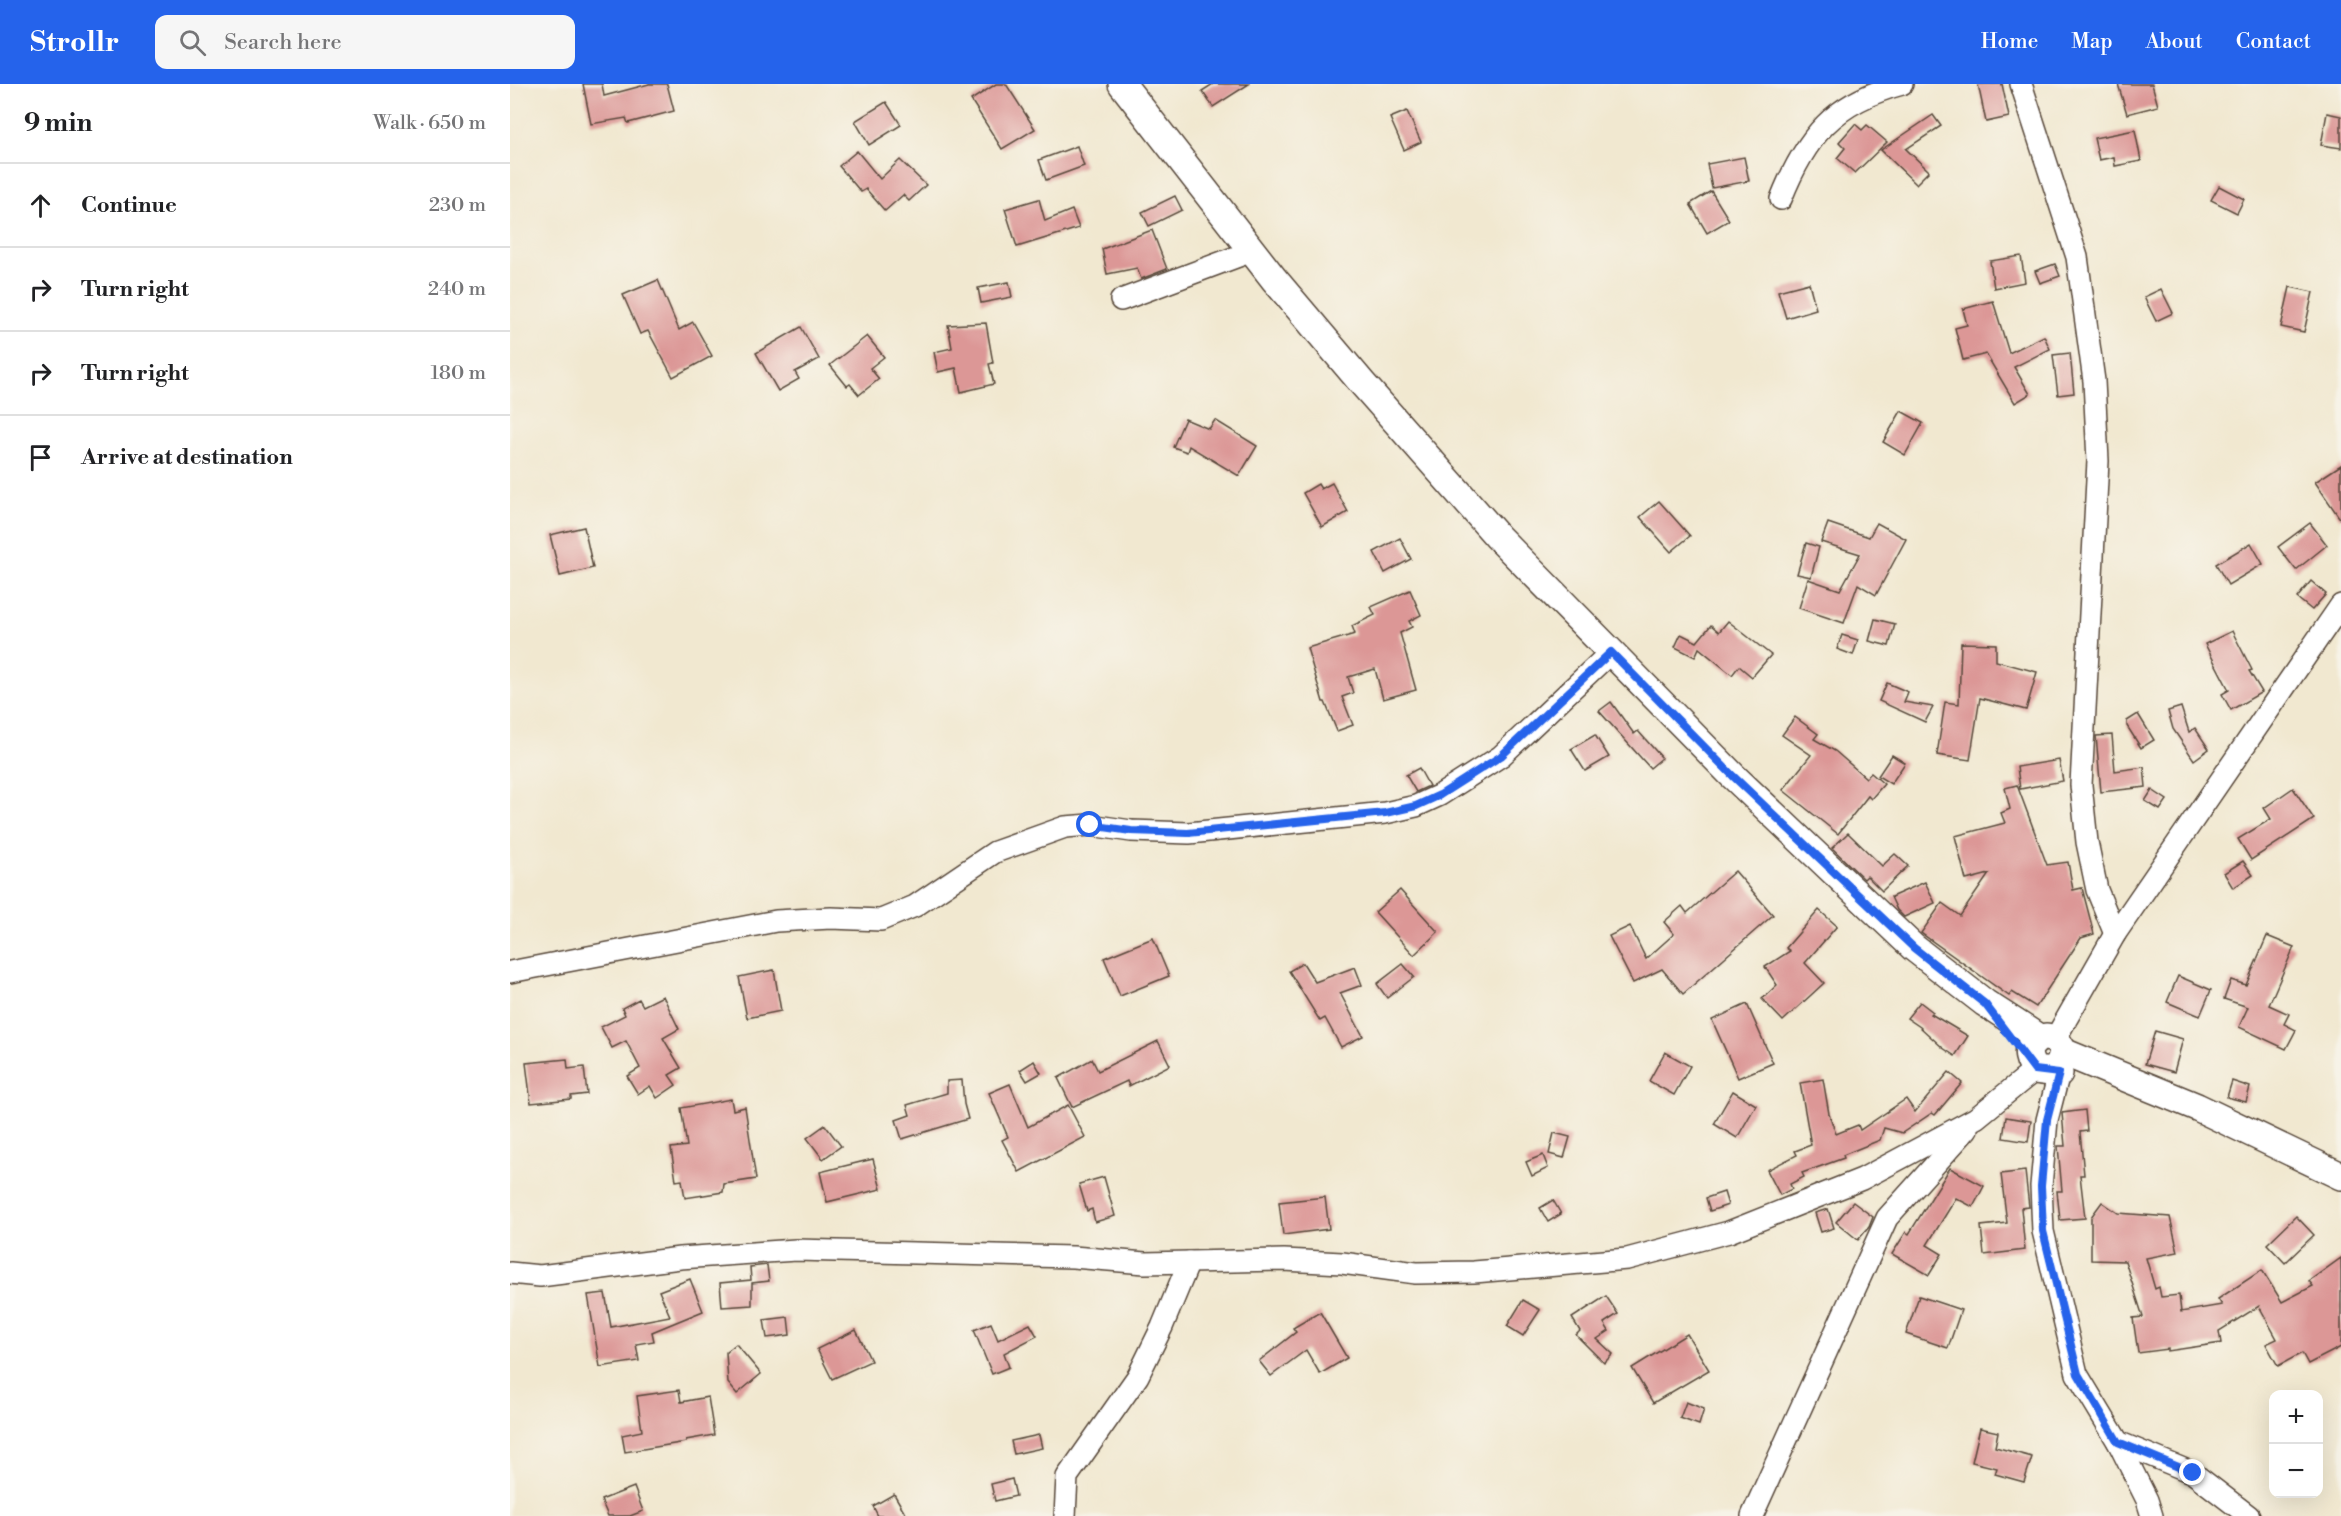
<!DOCTYPE html>
<meta charset="utf-8">
<style>
:root{--surface:#fff;--page:#f6f6f6;--text:#202124;--muted:#757577;--line:#e0e0e0;--accent:#2563eb}
body{margin:0;font-family:"Libre Bodoni",serif;background:var(--page);color:var(--text)}
.controls{position:absolute;right:18px;bottom:18px;display:grid;overflow:hidden;border-radius:12px;box-shadow:0 6px 24px #0002}
.controls button{width:54px;height:54px;display:grid;place-items:center;padding:0;border:0;border-bottom:2px solid var(--line);background:var(--surface);color:var(--text);font:30px sans-serif}
.stop{position:absolute;width:18px;height:18px;margin:-14px;border:4px solid #2563eb;border-radius:50%;background:#fff}
.stop.end{background:#2563eb;border-color:#fff;box-shadow:0 2px 6px #0008}
.list{margin:0;padding:0;list-style:none}
h2{display:flex;justify-content:space-between;align-items:center;height:78px;margin:0;padding:0 24px;font-size:26px}
h2 small{font-size:20px;font-weight:400;color:var(--muted)}
.list li{display:grid;grid-template-columns:39px 1fr auto;gap:18px;align-items:center;box-sizing:border-box;height:84px;padding:0 24px;border-top:2px solid var(--line)}
.list b{display:block;font-size:22px;white-space:nowrap}
.list em{font-size:20px;font-style:normal;color:var(--muted)}
.icon{flex:none;width:33px;height:33px;fill:none;stroke:currentColor;stroke-width:2;stroke-linecap:round;stroke-linejoin:round}
.map{position:relative;flex:none;width:1831px;height:1432px;overflow:hidden}
header{display:flex;align-items:center;gap:36px;box-sizing:border-box;height:84px;padding:0 30px;background:var(--accent);color:#fff}
header strong{font-size:28px}
nav{display:flex;gap:33px;margin-inline-start:auto;font-size:21px}
.search{width:420px;height:54px;background:var(--page);display:flex;align-items:center;gap:15px;box-sizing:border-box;padding:0 21px;border-radius:12px;color:var(--muted);font-size:22px}
main{display:flex}
aside{flex:1;background:var(--surface)}
.map>svg:first-child{display:block}
.building{fill:#dc9796}
.lines{fill:none;stroke-linecap:round;stroke-linejoin:round}
.minor-casing{stroke:#564639;stroke-width:24}
.major-casing{stroke:#564639;stroke-width:30}
.minor{stroke:#fff;stroke-width:21}
.major{stroke:#fff;stroke-width:27}
.route{stroke:#2563eb;stroke-width:8}
</style>
<header>
<strong>Strollr</strong>
<div class="search"><svg class="icon" aria-label="search" viewBox="0 0 24 24"><circle cx="10" cy="10" r="6"/><path d="M15 15l6 6"/></svg>Search here</div>
<nav><a>Home</a><a>Map</a><a>About</a><a>Contact</a></nav>
</header>
<main>
<aside>
<h2>9 min<small>Walk · 650 m</small></h2>
<ul class="list">
<li><svg class="icon" aria-label="ahead" viewBox="0 0 24 24"><path d="M12 20V5M6 11l6-6 6 6"/></svg><div><b>Continue</b></div><em>230 m</em></li>
<li><svg class="icon" aria-label="right" viewBox="0 0 24 24"><path d="M7 20v-9h11M14 6l5 5-5 5"/></svg><div><b>Turn right</b></div><em>240 m</em></li>
<li><svg class="icon" aria-label="right" viewBox="0 0 24 24"><path d="M7 20v-9h11M14 6l5 5-5 5"/></svg><div><b>Turn right</b></div><em>180 m</em></li>
<li><svg class="icon" aria-label="arrive" viewBox="0 0 24 24"><path d="M6 21V4h12l-3 4 3 4H6"/></svg><div><b>Arrive at destination</b></div></li>
</ul>
</aside>
<div class="map">
<svg width="1831" height="1432" viewBox="0 0 1831 1432">
<rect width="100%" height="100%" fill="#f7f3e8"/>
<filter id="ink" filterUnits="userSpaceOnUse"><feTurbulence type="fractalNoise" baseFrequency=".0167" numOctaves="2"/><feDisplacementMap in="SourceGraphic" scale="12" xChannelSelector="R" yChannelSelector="G"/><feConvolveMatrix kernelMatrix="1 2 1 2 8 2 1 2 1" color-interpolation-filters="sRGB"/></filter>
<filter id="wash" filterUnits="userSpaceOnUse"><feTurbulence type="fractalNoise" baseFrequency=".008" numOctaves="4" result="noise"/><feDisplacementMap in="SourceGraphic" scale="24" xChannelSelector="R" yChannelSelector="G"/><feGaussianBlur stdDeviation="1.35" result="paint"/><feColorMatrix in="noise" values="0 0 0 0 0 0 0 0 0 0 0 0 0 0 0 0 0 1.4 0 .05"/><feComposite in="paint" operator="in"/></filter>
<g filter="url(#wash)">
<rect width="100%" height="100%" fill="#f1e8d0"/>
<g id="blocks">
<g class="building">
<path d="M73 0H92L94 12 139 0H157L164 27 118 39 116 34 81 40Z"/>
<path d="M486 0H496L525 45 492 65 461 16Z"/>
<path d="M703 0H739L703 23 692 7Z"/>
<path d="M1468 0H1492L1499 33 1476 38Z"/>
<path d="M1608 0H1642L1648 22 1617 30Z"/>
<path d="M376 18 391 41 359 61 345 37Z"/>
<path d="M897 27 911 58 894 66 880 34Z"/>
<path d="M1817 29 1831 32V64L1811 61Z"/>
<path d="M1423 31 1431 42 1396 65 1419 87 1406 100 1371 66Z"/>
<path d="M1345 40 1352 46 1357 41 1377 58 1345 89 1327 74 1335 64 1329 58Z"/>
<path d="M1625 46 1631 77 1605 82 1604 73 1589 76 1584 54Z"/>
<path d="M567 62 574 82 536 96 529 76Z"/>
<path d="M347 67 370 95 390 76 416 101 399 117 393 111 375 127 356 105 351 108 329 82Z"/>
<path d="M1234 73 1239 97 1202 104 1197 80Z"/>
<path d="M1709 102 1734 115 1727 129 1701 116Z"/>
<path d="M1201 107 1219 136 1197 149 1180 120Z"/>
<path d="M665 112 672 126 639 142 632 128Z"/>
<path d="M529 115 535 137 562 126 569 144 507 163 495 125Z"/>
<path d="M642 146 657 185 631 195 627 184 597 190 592 165Z"/>
<path d="M1511 172 1515 198 1484 204 1480 177Z"/>
<path d="M1545 180 1550 192 1530 199 1525 187Z"/>
<path d="M148 196 169 246 183 238 202 272 163 293 138 247 130 250 113 211Z"/>
<path d="M499 198 502 213 471 219 468 204Z"/>
<path d="M1299 199 1306 225 1276 234 1268 207Z"/>
<path d="M1780 203 1803 208 1794 248 1771 243Z"/>
<path d="M1651 205 1663 229 1646 237 1634 213Z"/>
<path d="M1483 217 1499 269 1534 252 1540 265 1504 283 1520 310 1505 319 1476 270 1453 276 1445 244 1457 241 1453 225Z"/>
<path d="M476 239 483 279 479 280 484 300 451 308 446 284 428 288 424 268 442 264 438 241Z"/>
<path d="M291 243 309 275 285 288 289 295 268 307 246 269Z"/>
<path d="M357 252 374 273 360 284 369 295 349 311 340 300 337 302 320 281Z"/>
<path d="M1560 269 1564 309 1548 311 1543 271Z"/>
<path d="M1391 327 1413 339 1395 371 1373 358Z"/>
<path d="M675 335 699 345 705 336 747 362 729 392 679 362 677 368 663 363Z"/>
<path d="M1831 381V436L1805 398Z"/>
<path d="M822 399 838 428 812 443 793 409 808 400 811 405Z"/>
<path d="M1149 417 1180 452 1161 468 1130 433Z"/>
<path d="M1318 439 1359 453 1367 439 1396 455 1366 511 1348 500 1334 539 1289 524 1298 495 1330 506 1350 470 1311 458Z"/>
<path d="M1800 439 1817 461 1786 486 1768 463Z"/>
<path d="M74 443 83 484 50 492 40 451Z"/>
<path d="M890 454 901 475 875 489 864 468Z"/>
<path d="M1296 459 1309 463 1301 493 1287 490Z"/>
<path d="M1741 459 1753 480 1718 501 1706 480Z"/>
<path d="M1801 497 1816 510 1802 526 1787 514Z"/>
<path d="M900 506 911 531 899 537 902 543 890 549 906 606 873 615 865 585 838 593 843 609 832 613 843 641 827 647 815 618H813L797 564 845 550 842 542 865 531 861 523Z"/>
<path d="M1365 535 1385 540 1379 562 1359 557Z"/>
<path d="M1218 537 1261 571 1242 593 1229 582 1222 591 1189 564 1185 573 1165 563 1171 550 1187 558 1201 541 1209 548Z"/>
<path d="M1722 547 1742 586 1739 587 1752 608 1721 626 1712 610 1719 606 1695 560Z"/>
<path d="M1332 551 1348 556 1343 571 1327 565Z"/>
<path d="M1451 559 1486 560V577L1527 588 1516 626 1470 614 1460 676 1427 671 1435 618 1449 620Z"/>
<path d="M1377 599 1398 608 1394 618 1423 623 1415 638 1369 617Z"/>
<path d="M1101 618 1124 650 1128 647 1152 674 1140 684 1089 627Z"/>
<path d="M1671 623 1679 648 1685 644 1699 665 1684 676 1663 645 1658 627Z"/>
<path d="M1628 630 1644 656 1631 664 1617 642V637Z"/>
<path d="M1285 633 1308 650 1304 655 1325 667 1356 694 1361 689 1374 700 1361 715 1358 712 1328 750 1273 706 1301 671 1272 651Z"/>
<path d="M1085 651 1099 673 1075 687 1061 665Z"/>
<path d="M1602 651 1605 687 1634 683 1636 703 1591 708 1586 652Z"/>
<path d="M1382 671 1395 679 1381 700 1368 692Z"/>
<path d="M1549 676 1553 697 1510 705 1507 683Z"/>
<path d="M909 684 919 702 906 708 896 691Z"/>
<path d="M1507 701 1537 781 1558 778 1563 806 1572 804 1584 850 1571 854 1526 923 1502 908 1499 912 1411 849 1432 819 1450 832 1479 790 1456 796 1445 752 1495 739 1491 729 1500 725 1495 704Z"/>
<path d="M1783 704 1804 735 1741 776 1728 755 1761 735 1754 724Z"/>
<path d="M1642 706 1657 716 1650 726 1635 717Z"/>
<path d="M1338 749 1372 782 1385 770 1398 782 1372 807 1357 792 1354 795 1322 764Z"/>
<path d="M1733 777 1743 791 1723 804 1714 789Z"/>
<path d="M1225 787 1263 831 1173 910 1152 885 1123 899 1099 852 1120 842 1136 875 1164 850 1154 838 1172 822 1177 829Z"/>
<path d="M1415 798 1425 819 1394 833 1387 826 1381 813Z"/>
<path d="M890 806 928 848 904 871 865 828Z"/>
<path d="M1309 826 1327 842 1295 879 1314 899 1273 937 1252 915 1267 901 1255 883 1280 867 1276 864Z"/>
<path d="M1757 852 1784 863 1759 921 1779 930 1774 940 1786 946 1776 965 1729 943 1738 923 1714 915 1721 896 1736 901Z"/>
<path d="M643 854 659 892 610 912 594 874Z"/>
<path d="M793 879 805 898 845 883 852 901 830 909 853 952 831 963 815 934 810 937 779 887Z"/>
<path d="M893 880 904 893 877 914 867 900Z"/>
<path d="M264 886 271 927 237 934 229 893Z"/>
<path d="M1668 892 1701 906 1690 932 1657 918Z"/>
<path d="M153 912 169 945 153 954 171 984 159 991 166 1001 147 1014 140 1002 128 1010 117 992 130 984 116 957 102 964 91 943 115 931 112 924 129 915 133 922Z"/>
<path d="M1410 918 1423 928 1421 930 1458 952 1445 972 1433 964 1410 943 1397 934Z"/>
<path d="M1237 920 1263 979 1228 994 1202 936Z"/>
<path d="M1645 947 1673 955 1664 988 1635 980Z"/>
<path d="M648 957 660 981 619 1002 617 997 562 1023 548 994 582 975 588 987Z"/>
<path d="M1155 968 1180 982 1164 1011 1139 997Z"/>
<path d="M57 975 58 985 74 983 77 1010 61 1012V1015L21 1019 16 979Z"/>
<path d="M524 977 531 989 517 997 510 986Z"/>
<path d="M1439 988 1452 999 1425 1031 1422 1029 1392 1049 1374 1044 1370 1056 1333 1071 1334 1074 1292 1089 1294 1093 1280 1100 1282 1105 1270 1111 1257 1086 1287 1071 1285 1067 1301 1061 1290 999 1313 995 1319 1030 1326 1050 1348 1041 1350 1046 1396 1015 1405 1028Z"/>
<path d="M452 996 454 1020 458 1035 392 1055 386 1036 400 1031 397 1021 437 1009V997Z"/>
<path d="M1722 997 1740 1003 1736 1018 1717 1013Z"/>
<path d="M500 1000 518 1043 558 1021 575 1053 509 1088 492 1056 498 1053 479 1009Z"/>
<path d="M1223 1007 1246 1021 1227 1054 1204 1040Z"/>
<path d="M221 1015 223 1026 235 1023 246 1095 214 1100 213 1108 175 1114 172 1096 166 1097 161 1064 177 1062 171 1024Z"/>
<path d="M1575 1026 1577 1047 1570 1048 1574 1091H1570L1575 1134 1550 1136 1547 1107H1552L1548 1062H1555L1552 1029Z"/>
<path d="M1496 1033 1521 1037 1518 1058 1493 1054Z"/>
<path d="M315 1041 331 1062 313 1075 297 1054Z"/>
<path d="M1044 1049 1060 1053 1054 1074 1039 1070Z"/>
<path d="M1033 1071 1038 1084 1022 1092 1016 1078Z"/>
<path d="M363 1075 371 1105 317 1118 310 1088Z"/>
<path d="M1440 1084 1474 1102 1463 1123 1446 1114 1417 1161 1432 1170 1419 1191 1382 1170 1396 1148 1399 1150Z"/>
<path d="M1515 1087 1519 1123 1511 1124 1515 1166 1474 1171 1471 1142 1497 1139 1491 1090Z"/>
<path d="M594 1093 605 1132 585 1138 582 1125 577 1127 569 1100Z"/>
<path d="M1214 1108 1218 1121 1200 1127 1196 1114Z"/>
<path d="M815 1113 819 1145 773 1151 769 1118Z"/>
<path d="M1043 1116 1051 1130 1038 1138 1030 1124Z"/>
<path d="M1343 1118 1363 1133 1359 1143 1348 1156 1326 1138Z"/>
<path d="M1592 1118 1608 1129 1660 1133 1668 1168 1636 1174 1645 1205 1649 1203 1651 1213 1669 1211 1671 1228 1712 1221 1708 1215 1752 1186 1772 1218 1803 1202 1799 1197 1831 1174V1263L1798 1280 1792 1269 1768 1282 1756 1260 1767 1255 1749 1222 1709 1247 1711 1259 1658 1267V1265L1628 1269 1623 1234 1633 1233 1615 1177 1581 1176V1133Z"/>
<path d="M1318 1125 1324 1144 1311 1148 1305 1129Z"/>
<path d="M1786 1132 1804 1151 1775 1179 1757 1160Z"/>
<path d="M257 1181 259 1197 242 1199V1221L212 1223 210 1199 241 1196 240 1183Z"/>
<path d="M180 1195 193 1227 142 1248 144 1257 126 1260 129 1277 90 1283 78 1211 95 1209 101 1243 160 1232 149 1207Z"/>
<path d="M1096 1212 1108 1230 1094 1239 1099 1247 1087 1255 1103 1270 1094 1279 1066 1251 1070 1247 1062 1234Z"/>
<path d="M1409 1212 1451 1226 1438 1264 1396 1250Z"/>
<path d="M1013 1216 1030 1226 1013 1252 997 1242Z"/>
<path d="M810 1228 837 1274 810 1290 796 1266 761 1292 749 1277 786 1248 783 1244Z"/>
<path d="M278 1233 280 1251 257 1254 254 1236Z"/>
<path d="M481 1239 488 1256 520 1240 527 1252 494 1269 499 1283 482 1290 464 1246Z"/>
<path d="M346 1246 361 1277 322 1295 307 1265Z"/>
<path d="M1177 1250 1199 1286 1143 1319 1122 1284Z"/>
<path d="M226 1260 251 1290 227 1310 218 1299 216 1268Z"/>
<path d="M169 1306 171 1318 198 1313 204 1351 176 1356V1358L115 1368 112 1351 132 1347 127 1312Z"/>
<path d="M1176 1318 1194 1325 1189 1341 1170 1334Z"/>
<path d="M1470 1344 1488 1348 1485 1363 1522 1373 1514 1398 1485 1390 1487 1384 1462 1378Z"/>
<path d="M529 1351 532 1364 504 1370 501 1357Z"/>
<path d="M502 1395 506 1412 485 1417 481 1400Z"/>
<path d="M124 1403 133 1427 120 1432H98L91 1416Z"/>
<path d="M384 1410 397 1432H368L363 1422Z"/>
</g>
</g>
</g>
<g filter="url(#ink)">
<use href="#blocks" fill-opacity="0" stroke="#564639" stroke-width="1.5"/>
<g class="lines">
<g class="minor-casing">
<g id="minor">
<path d="M1511 0 1567 173 1584 297 1588 377 1571 701 1577 758 1587 806 1605 850"/>
<path d="M1271 115C1296 52 1324 18 1392 0"/>
<path d="M611 216 742 167"/>
<path d="M0 888 266 837 321 834 371 836 405 822 485 768 555 743 580 741 621 747 679 749 875 729 906 722 930 711 991 672 1101 568"/>
<path d="M1545 955 1605 850 1831 521"/>
<path d="M1549 989 1537 1036 1531 1102 1533 1147 1567 1290 1608 1358 1637 1416 1642 1432"/>
<path d="M0 1189 30 1192 170 1174 286 1166 563 1173 635 1179 774 1176 832 1179 906 1189 964 1188 1117 1175 1219 1148 1352 1095 1466 1034 1525 986"/>
<path d="M1608 1358 1683 1389 1739 1432"/>
<path d="M555 1432 557 1393 628 1292 652 1243 679 1178"/>
<path d="M1242 1432 1377 1134 1457 1045"/>
</g>
</g>
<g class="major-casing">
<g id="major">
<path d="M612 0 764 195 852 299 988 453 1223 692 1404 864 1475 919 1529 954 1536 953 1545 955C1555 965 1554 974 1546 985L1549 989 1525 986C1516 973 1515 964 1529 954"/>
<path d="M1553 968 1687 1023 1831 1092"/>
</g>
</g>
<use href="#minor" class="minor"/>
<use href="#major" class="major"/>
</g>
</g>
<g class="lines" filter="url(#ink)">
<path class="route" d="M580 741 621 747 678 749 875 729 906 722 930 711 991 672 1101 568 1223 692 1404 864 1475 920 1525 986 1549 989 1537 1036 1531 1102 1533 1147 1568 1290 1608 1358 1683 1389"/>
</g>
</svg>
<div class="controls">
<button>+</button>
<button>−</button>
</div>
<div class="stop" style="left:580px;top:741px"></div>
<div class="stop end" style="left:1683px;top:1389px"></div>
</div>
</main>
